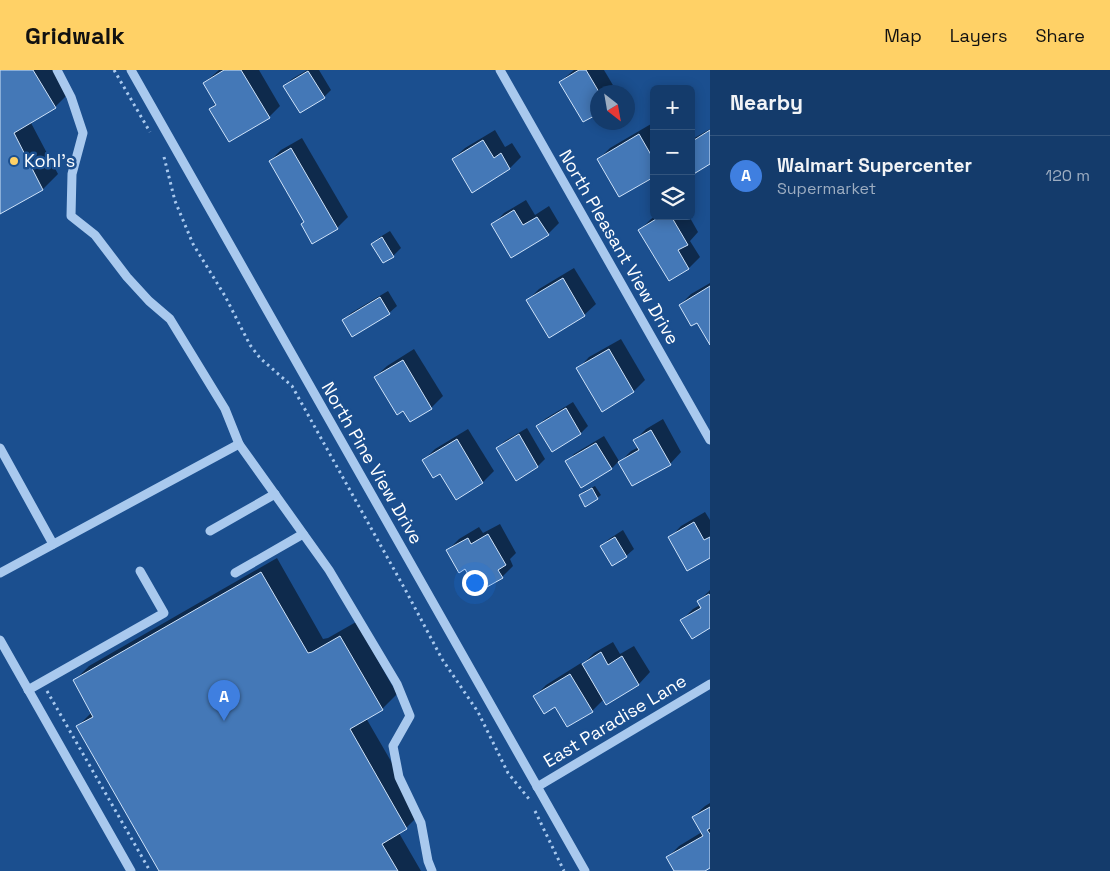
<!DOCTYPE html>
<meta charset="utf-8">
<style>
:root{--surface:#143b6b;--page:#214673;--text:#f1f3f6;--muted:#9dadc1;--line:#33557e;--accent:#ffd166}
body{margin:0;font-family:"Space Grotesk",sans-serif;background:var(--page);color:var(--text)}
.controls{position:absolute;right:15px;top:15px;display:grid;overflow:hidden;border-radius:8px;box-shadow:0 2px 12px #0003}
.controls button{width:45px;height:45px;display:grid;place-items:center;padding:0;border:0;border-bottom:1px solid var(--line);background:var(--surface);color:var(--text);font:25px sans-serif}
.compass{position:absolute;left:590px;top:15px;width:45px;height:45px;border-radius:50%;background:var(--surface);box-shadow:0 2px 12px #0003;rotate:149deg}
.you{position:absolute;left:474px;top:512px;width:18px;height:18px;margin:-12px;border:4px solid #fff;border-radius:50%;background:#1a73e8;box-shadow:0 0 0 8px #1a73e833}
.badge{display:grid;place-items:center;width:32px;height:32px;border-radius:50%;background:var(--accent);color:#fff;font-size:16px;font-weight:700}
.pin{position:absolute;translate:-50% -41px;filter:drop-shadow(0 1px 2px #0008)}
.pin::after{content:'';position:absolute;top:26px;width:18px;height:15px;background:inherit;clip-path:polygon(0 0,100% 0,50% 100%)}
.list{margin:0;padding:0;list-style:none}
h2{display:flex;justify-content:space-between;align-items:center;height:65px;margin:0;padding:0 20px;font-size:21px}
h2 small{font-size:16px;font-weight:400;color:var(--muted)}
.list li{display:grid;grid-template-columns:32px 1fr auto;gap:15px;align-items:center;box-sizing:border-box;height:80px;padding:0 20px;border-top:1px solid var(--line)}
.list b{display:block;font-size:19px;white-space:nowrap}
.list p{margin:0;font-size:16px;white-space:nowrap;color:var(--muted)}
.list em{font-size:16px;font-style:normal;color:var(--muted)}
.icon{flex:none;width:28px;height:28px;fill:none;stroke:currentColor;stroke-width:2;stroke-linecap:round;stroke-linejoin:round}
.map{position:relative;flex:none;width:710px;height:801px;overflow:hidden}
header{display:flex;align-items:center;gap:30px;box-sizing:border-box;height:70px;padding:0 25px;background:var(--accent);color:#111}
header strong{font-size:24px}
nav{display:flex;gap:28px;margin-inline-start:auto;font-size:18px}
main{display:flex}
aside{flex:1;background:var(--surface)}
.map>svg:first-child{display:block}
.shadow{fill:#0007}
.building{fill:#4478b7;stroke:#cfe3fa}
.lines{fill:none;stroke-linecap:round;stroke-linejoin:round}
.path{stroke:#a9c9ee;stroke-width:3;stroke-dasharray:2.5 4;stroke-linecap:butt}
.minor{stroke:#a9c9ee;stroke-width:9}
.poi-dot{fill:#ffd166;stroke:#1b4f8f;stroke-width:2}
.labels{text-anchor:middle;stroke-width:5;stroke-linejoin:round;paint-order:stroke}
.poi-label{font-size:18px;fill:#fff;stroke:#1b4f8f;text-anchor:start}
.street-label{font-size:18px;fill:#fff;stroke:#1b4f8f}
</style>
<header>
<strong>Gridwalk</strong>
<nav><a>Map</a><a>Layers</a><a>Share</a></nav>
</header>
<main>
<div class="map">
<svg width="710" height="801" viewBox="0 0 710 801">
<rect width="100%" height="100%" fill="#1b4f8f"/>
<g class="shadow">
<path d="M0 0H57L70 22 55 37 30 51 58 104 43 119 0 143Z"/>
<path d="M219 0H259L280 36 269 47 211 39 216 33 204 13Z"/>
<path d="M307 0H319L331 20 324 27 285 16 292 9Z"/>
<path d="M574 0H604L617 22H598L560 12Z"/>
<path d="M651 54 654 59V105L599 89 610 78Z"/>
<path d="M710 59V92L693 103 691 101V70Z"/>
<path d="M495 60 505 77 512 73 521 87 510 98 453 89 465 78Z"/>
<path d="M302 68 348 147 337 158 305 152 270 91 281 80Z"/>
<path d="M526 130 535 145 549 136 559 153 548 164 493 155 504 143Z"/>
<path d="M656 146H689L698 162 690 171 700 187 689 198 669 210 640 160 651 149Z"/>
<path d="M390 161 401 178 393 186 383 192 373 174 380 167Z"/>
<path d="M574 198 596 234 584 245 528 230 539 219Z"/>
<path d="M710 213V273L697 251 680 235 691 224Z"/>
<path d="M388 221 397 236 389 243 344 250 351 243Z"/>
<path d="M621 269 645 310 633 322 578 299 589 287Z"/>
<path d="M414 279 443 326 431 338 411 350 375 307 387 296Z"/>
<path d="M573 332 588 356 581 363 538 356 545 349Z"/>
<path d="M663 349 681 382 670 394 620 392 631 381 639 377 635 370 646 359Z"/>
<path d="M527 358 545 389 538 396 516 409 498 378 505 371Z"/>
<path d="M468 359 494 401 483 412 440 402 424 390 435 379Z"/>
<path d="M604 366 619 391 612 398 567 392 574 384Z"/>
<path d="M595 416 601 425 597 428 580 426 583 422Z"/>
<path d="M705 442 710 450V486L670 468 681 456Z"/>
<path d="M500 454 516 483 510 489 513 496 502 507 448 480 459 469 479 457 483 463Z"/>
<path d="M623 460 634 479 626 486 602 476 609 469Z"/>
<path d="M277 488 323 569 328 568 356 552 397 624 382 639 366 648 421 743 406 758 399 763 421 801H160L77 657 92 642 74 611 89 596Z"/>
<path d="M710 520V557L682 550 693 539 700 535 698 532Z"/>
<path d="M613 572 620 584 634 576 650 602 639 614 606 633 604 629 592 641 556 635 535 626 546 615 581 593 582 595 594 583Z"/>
<path d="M710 733V797L702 801H676L668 787 679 776 702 762 693 747 705 736Z"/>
</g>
<g class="building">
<path d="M0 0H33L56 38 14 63 43 120 0 144Z"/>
<path d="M224 0H241L270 48 229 72 209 39 216 35 203 13Z"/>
<path d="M579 0H586L599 22H598V44L583 52 559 12Z"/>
<path d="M308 1 325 28 300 43 283 16Z"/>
<path d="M710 60V94L692 105 691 72Z"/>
<path d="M639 64 654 90V107L619 127 597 89Z"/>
<path d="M483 70 494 88 501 83 510 99 472 123 452 89Z"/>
<path d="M291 78 338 159 312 174 301 154 304 152 269 91Z"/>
<path d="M514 140 523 155 537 147 549 165 511 188 491 154Z"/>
<path d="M661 146H671L688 175 678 180 689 199 669 211 638 160Z"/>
<path d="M382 167 394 187 383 193 371 174Z"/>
<path d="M563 208 585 246 549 268 526 230Z"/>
<path d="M710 216V275L697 253 691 256 679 235Z"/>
<path d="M380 227 390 244 352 267 342 250Z"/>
<path d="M609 279 634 322 602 342 576 298Z"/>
<path d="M403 290 432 339 410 352 403 341 397 345 374 307Z"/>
<path d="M566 338 581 364 552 382 536 356Z"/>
<path d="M651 360 671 395 632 416 618 392 639 380 633 370Z"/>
<path d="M519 364 538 397 516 411 496 378Z"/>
<path d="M457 369 483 413 456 430 440 404 433 408 422 390Z"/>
<path d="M596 373 612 399 581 418 565 391Z"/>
<path d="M592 418 598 429 585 437 579 425Z"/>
<path d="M694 452 704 470 710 467V488L687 501 668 467Z"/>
<path d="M488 464 506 495 498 500 503 508 478 522 465 499 459 503 446 480 468 468 471 474Z"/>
<path d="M615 467 627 487 612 496 600 476Z"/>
<path d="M261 502 308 583 312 582 340 566 383 640 350 659 407 759 382 774 398 801H159L76 656 93 647 73 610Z"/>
<path d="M709 524 710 526V558L692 569 680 550 701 538 697 531Z"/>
<path d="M601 582 608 595 622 586 639 615 606 635 582 594Z"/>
<path d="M570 604 593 642 567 657 555 637 544 644 533 626Z"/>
<path d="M710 737V758L707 760 710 764V798L705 801H674L666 787 703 766 692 747Z"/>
</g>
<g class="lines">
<g class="path">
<path d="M114 0 150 62"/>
<path d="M164 87 175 131 193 174 225 226 250 275 260 288 292 316 406 521 442 589 478 642 508 703 529 729"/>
<path d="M47 621 150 801"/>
<path d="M535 741 564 801"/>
</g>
<g class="minor">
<path d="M131 0 585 801"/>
<path d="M500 0 710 370"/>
<path d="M239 374 329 500 397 614 410 646 393 676 399 707 421 753 428 791 432 801"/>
<path d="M0 378 53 474"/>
<path d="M210 461 275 424"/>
<path d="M0 503 239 374 225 339 170 249 149 231 127 207 95 165 71 146 72 104 83 63 71 27 57 0"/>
<path d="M235 503 303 464"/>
<path d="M0 570 131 801"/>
<path d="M28 620 164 543 140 501"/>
<path d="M537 717 710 614"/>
</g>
</g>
<circle class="poi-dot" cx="14" cy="91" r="5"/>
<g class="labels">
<g class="poi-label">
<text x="24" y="97">Kohl's</text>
</g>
<g class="street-label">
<text transform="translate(619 177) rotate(60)" y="6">North Pleasant View Drive</text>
<text transform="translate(372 393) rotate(60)" y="6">North Pine View Drive</text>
<text transform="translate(615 651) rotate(-31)" y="6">East Paradise Lane</text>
</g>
</g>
</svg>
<div class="controls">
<button>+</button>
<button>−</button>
<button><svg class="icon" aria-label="layers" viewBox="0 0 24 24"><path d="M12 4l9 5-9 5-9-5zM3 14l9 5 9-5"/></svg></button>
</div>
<svg class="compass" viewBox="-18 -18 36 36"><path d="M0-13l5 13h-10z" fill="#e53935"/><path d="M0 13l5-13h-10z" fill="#9dadc1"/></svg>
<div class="you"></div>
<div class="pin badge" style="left:224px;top:651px;background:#3f7fe0">A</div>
</div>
<aside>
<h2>Nearby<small></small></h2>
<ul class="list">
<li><span class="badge" style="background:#3f7fe0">A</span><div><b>Walmart Supercenter</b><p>Supermarket</p></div><em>120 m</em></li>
</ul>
</aside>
</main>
